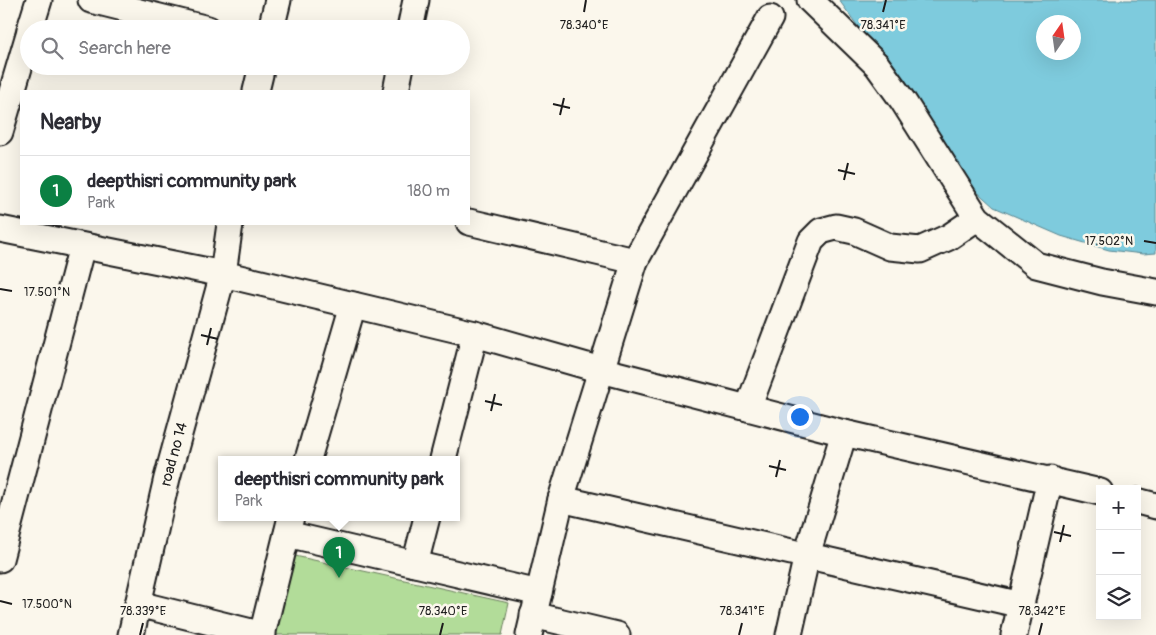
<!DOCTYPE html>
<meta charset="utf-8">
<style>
:root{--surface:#fff;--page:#f7f7f7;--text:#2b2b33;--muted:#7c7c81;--line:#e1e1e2;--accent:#0b8043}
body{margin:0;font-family:Pangolin,sans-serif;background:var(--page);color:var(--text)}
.controls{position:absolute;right:15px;bottom:15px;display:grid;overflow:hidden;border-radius:0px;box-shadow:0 5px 20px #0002}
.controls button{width:45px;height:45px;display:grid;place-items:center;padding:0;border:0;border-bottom:1px solid var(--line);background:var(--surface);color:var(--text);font:25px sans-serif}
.compass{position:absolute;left:1036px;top:15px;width:45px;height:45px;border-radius:50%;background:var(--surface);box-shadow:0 5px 20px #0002;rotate:13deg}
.you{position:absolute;left:799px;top:416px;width:18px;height:18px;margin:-12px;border:4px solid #fff;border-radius:50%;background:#1a73e8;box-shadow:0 0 0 8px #1a73e833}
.badge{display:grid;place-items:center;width:32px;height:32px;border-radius:50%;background:var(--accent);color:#fff;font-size:16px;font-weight:700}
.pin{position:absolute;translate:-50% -41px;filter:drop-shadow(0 1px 2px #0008)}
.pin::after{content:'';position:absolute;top:26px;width:18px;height:15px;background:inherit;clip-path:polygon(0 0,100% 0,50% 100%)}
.popup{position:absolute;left:218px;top:456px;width:242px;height:65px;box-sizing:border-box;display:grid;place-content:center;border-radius:0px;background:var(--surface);filter:drop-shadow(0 1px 4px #0005);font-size:16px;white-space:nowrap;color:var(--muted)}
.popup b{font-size:19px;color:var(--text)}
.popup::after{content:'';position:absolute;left:50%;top:100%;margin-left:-10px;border:10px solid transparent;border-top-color:var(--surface)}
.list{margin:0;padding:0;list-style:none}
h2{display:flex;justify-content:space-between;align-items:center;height:65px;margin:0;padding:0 20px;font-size:21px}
h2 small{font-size:16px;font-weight:400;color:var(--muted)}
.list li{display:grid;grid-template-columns:32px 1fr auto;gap:15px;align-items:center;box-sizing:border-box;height:70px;padding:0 20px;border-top:1px solid var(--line)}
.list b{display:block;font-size:19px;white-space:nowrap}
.list p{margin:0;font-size:16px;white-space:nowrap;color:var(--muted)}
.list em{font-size:16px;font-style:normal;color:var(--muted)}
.icon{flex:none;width:28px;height:28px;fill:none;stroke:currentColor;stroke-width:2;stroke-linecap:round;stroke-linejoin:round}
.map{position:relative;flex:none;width:1156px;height:635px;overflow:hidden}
.search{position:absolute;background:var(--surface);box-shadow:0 5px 20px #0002;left:20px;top:20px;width:450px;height:55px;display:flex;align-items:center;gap:12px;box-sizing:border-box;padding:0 18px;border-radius:28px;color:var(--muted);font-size:19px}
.panel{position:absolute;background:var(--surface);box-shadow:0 5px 20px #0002;left:20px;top:90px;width:450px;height:135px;border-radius:0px}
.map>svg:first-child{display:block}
.green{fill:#b2dc99;stroke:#677c5a}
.water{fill:#7ecbdd;stroke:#578590;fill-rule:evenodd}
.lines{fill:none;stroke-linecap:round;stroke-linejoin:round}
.minor-casing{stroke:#1c1c1c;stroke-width:29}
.minor{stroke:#fbf7ec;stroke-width:25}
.ticks{fill:none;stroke:#1c1c1c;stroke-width:2}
.labels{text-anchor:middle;stroke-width:5;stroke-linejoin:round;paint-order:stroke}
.street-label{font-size:15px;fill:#1c1c1c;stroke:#fbf7ec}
.ticks-label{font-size:12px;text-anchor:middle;fill:#1c1c1c;stroke:#fbf7ec;stroke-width:5;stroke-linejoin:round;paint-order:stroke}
</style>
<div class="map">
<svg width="1156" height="635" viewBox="0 0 1156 635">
<rect width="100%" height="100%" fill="#fbf7ec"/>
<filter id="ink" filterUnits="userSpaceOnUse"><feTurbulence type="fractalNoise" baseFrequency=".02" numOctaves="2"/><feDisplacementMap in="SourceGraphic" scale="10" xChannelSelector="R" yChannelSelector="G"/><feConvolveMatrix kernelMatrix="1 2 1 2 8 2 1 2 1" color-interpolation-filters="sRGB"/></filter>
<g filter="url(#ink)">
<path class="green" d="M286 554 509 603 502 635H267Z"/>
<path class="water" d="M839 0H1156V253L1143 254 1109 250 1061 236 994 207 974 189ZM1044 22H1074V52H1044Z"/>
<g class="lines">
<g class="minor-casing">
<g id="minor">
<path d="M91 0 208 29"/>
<path d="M810 0 877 65 903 101 977 218 1036 265 1102 282 1156 292"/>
<path d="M30 29 39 0"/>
<path d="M271 29 278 0"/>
<path d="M410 29 416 0"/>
<path d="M256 91 262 66"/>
<path d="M396 91 401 66"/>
<path d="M0 132 29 34"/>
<path d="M469 222 635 261"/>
<path d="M0 229 223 274 475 334 601 370 844 433 1100 492"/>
<path d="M748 408 811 241 821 231 836 227 854 231 890 247 920 250 949 237 977 218"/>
<path d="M308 459 353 305"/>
<path d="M443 459 475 334"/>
<path d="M561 499 1022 605"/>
<path d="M1137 501 1156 506"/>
<path d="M287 534 539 593"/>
<path d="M0 559 82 246"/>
<path d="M415 564 427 517"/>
<path d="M138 604 263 635"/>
<path d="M533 615 617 635"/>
<path id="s1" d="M131 635 167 478 223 274 230 224"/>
<path d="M262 635 291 517"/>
<path d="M529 635 561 499 635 261 770 18"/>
<path d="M789 635 807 555 844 433"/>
<path d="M1014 635 1050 479"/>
</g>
</g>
<use href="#minor" class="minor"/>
</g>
</g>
<path class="ticks" d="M584 12 586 0M883 12 886 0M553 104 570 108M560 115 564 98M838 170 855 174M844 180 848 163M1144 241 1156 243M0 289 12 291M201 335 218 339M207 345 211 328M485 401 502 405M491 411 495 394M769 466 786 470M776 477 780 460M1054 532 1071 536M1060 542 1064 525M0 601 12 604M140 635 143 623M440 635 443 623M739 635 742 623M1039 635 1042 623"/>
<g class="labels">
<g class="street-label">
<text dy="5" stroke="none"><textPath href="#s1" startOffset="186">road no 14</textPath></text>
</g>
</g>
<g class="ticks-label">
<text x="584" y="29">78.340°E</text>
<text x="883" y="29">78.341°E</text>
<text x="1109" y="245">17.502°N</text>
<text x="47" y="296">17.501°N</text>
<text x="47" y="608">17.500°N</text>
<text x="143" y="615">78.339°E</text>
<text x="443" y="615">78.340°E</text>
<text x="742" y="615">78.341°E</text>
<text x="1042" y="615">78.342°E</text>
</g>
</svg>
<div class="controls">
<button>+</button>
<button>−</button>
<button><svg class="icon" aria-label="layers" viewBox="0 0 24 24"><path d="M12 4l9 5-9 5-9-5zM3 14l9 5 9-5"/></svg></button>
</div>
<svg class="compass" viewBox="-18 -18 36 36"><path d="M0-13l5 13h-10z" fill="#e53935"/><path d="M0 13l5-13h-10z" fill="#7c7c81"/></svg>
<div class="you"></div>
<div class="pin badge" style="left:339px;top:578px">1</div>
<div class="popup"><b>deepthisri community park</b>Park</div>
<div class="search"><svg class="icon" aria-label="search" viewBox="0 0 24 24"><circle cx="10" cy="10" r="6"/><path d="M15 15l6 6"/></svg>Search here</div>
<section class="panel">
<h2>Nearby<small></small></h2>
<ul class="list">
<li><span class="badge">1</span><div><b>deepthisri community park</b><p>Park</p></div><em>180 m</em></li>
</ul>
</section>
</div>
